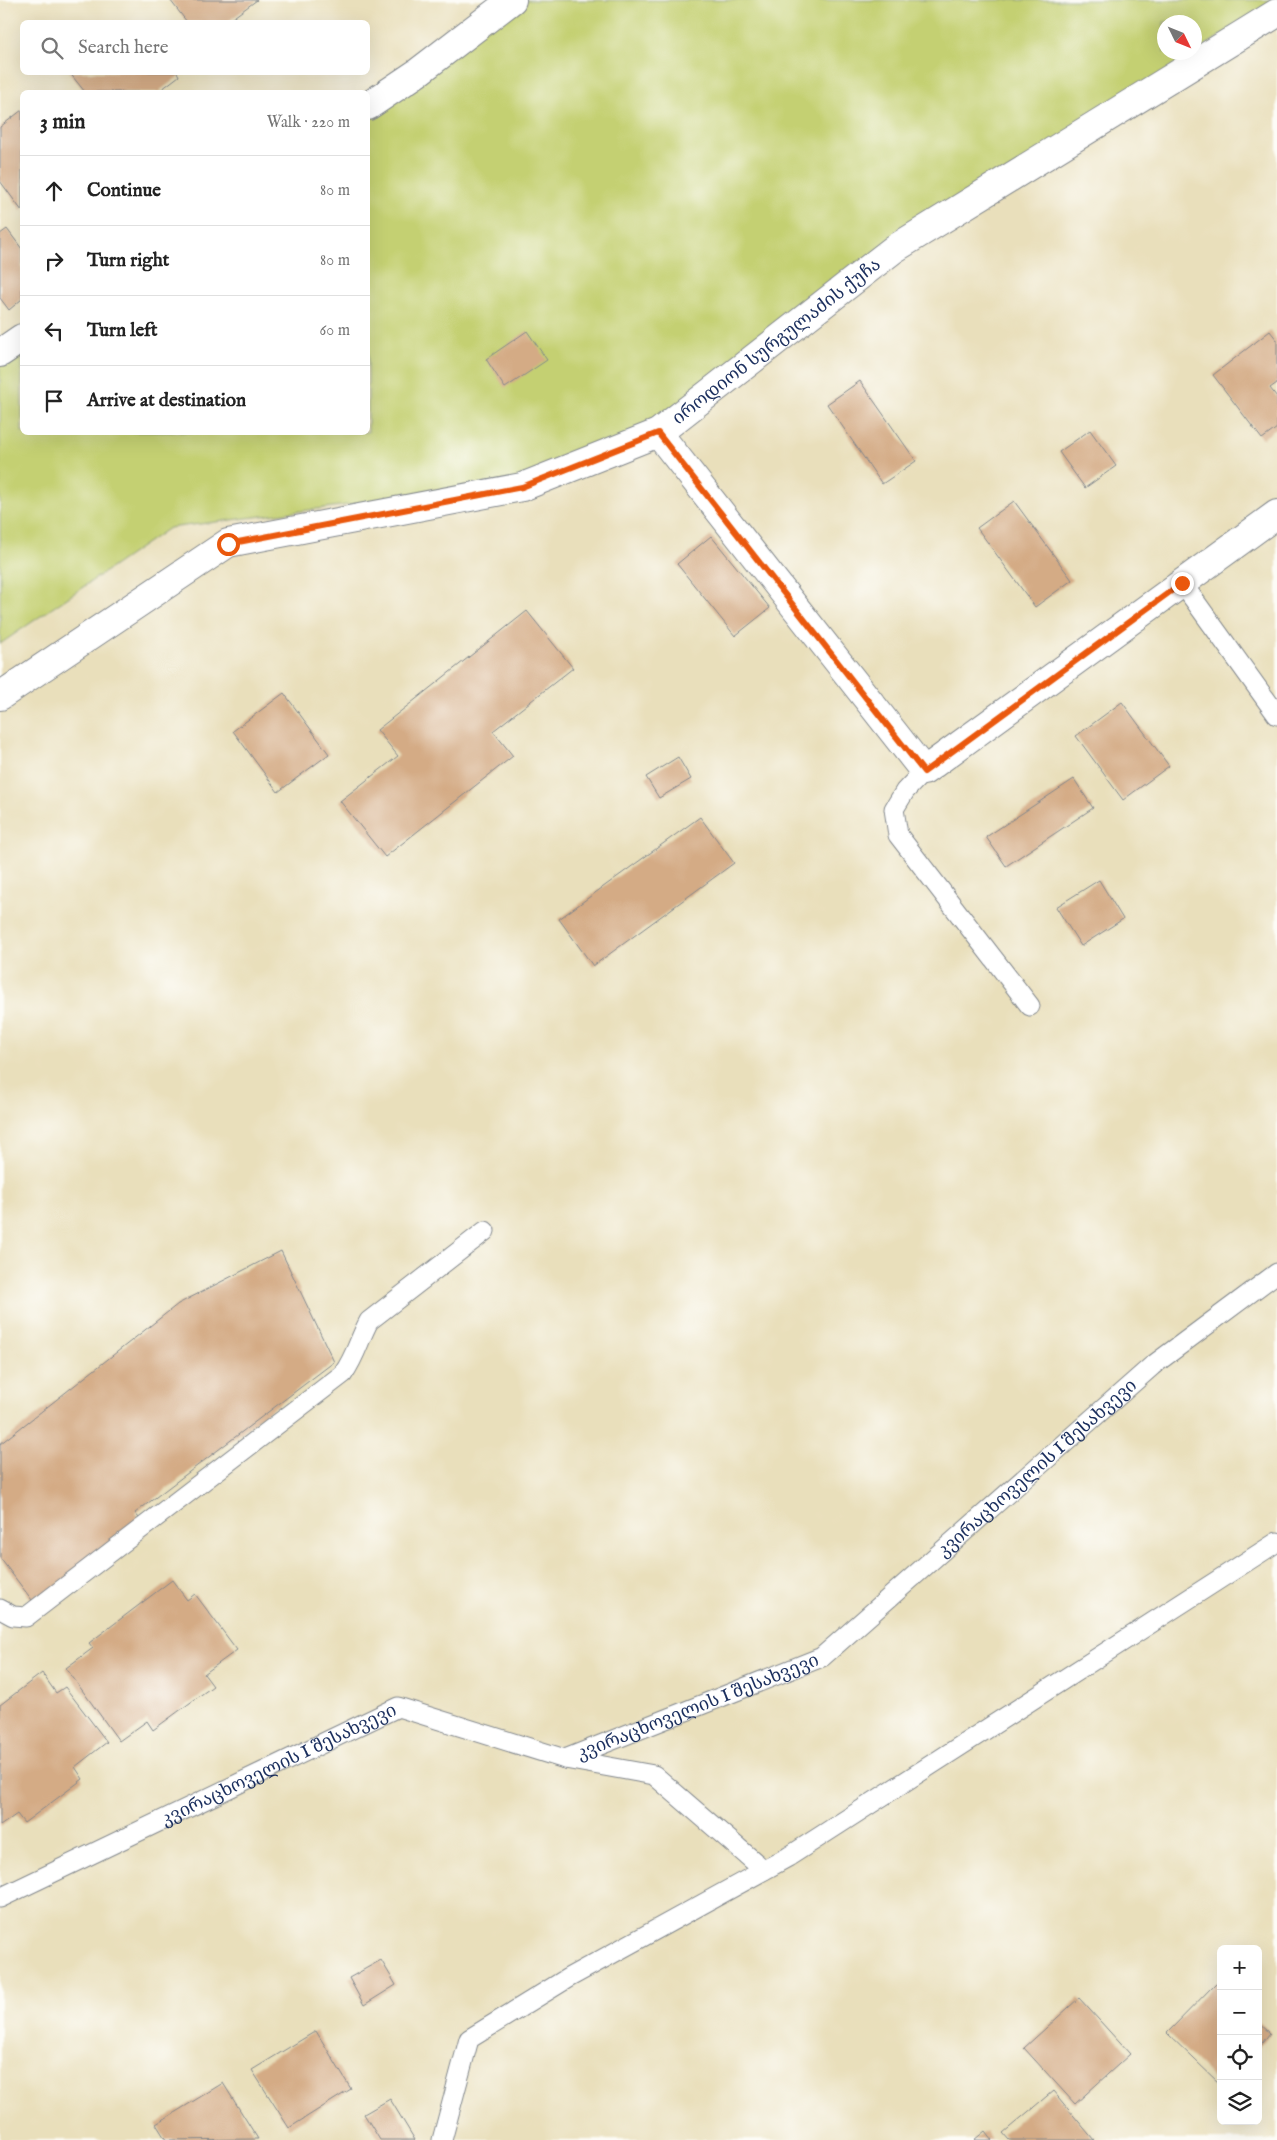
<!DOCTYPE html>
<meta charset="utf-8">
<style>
:root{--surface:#fff;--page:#f6f6f6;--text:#222;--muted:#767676;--line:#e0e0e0}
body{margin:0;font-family:"IM FELL English","Noto Serif Georgian",serif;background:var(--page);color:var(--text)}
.controls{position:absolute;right:15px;bottom:15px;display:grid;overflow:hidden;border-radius:8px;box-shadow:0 5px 20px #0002}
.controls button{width:45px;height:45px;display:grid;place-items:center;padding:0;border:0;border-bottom:1px solid var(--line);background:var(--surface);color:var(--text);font:25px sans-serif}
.compass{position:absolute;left:1157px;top:15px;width:45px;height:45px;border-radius:50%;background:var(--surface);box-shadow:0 5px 20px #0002;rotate:133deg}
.stop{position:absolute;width:15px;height:15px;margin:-11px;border:4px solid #ea580c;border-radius:50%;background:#fff}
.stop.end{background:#ea580c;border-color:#fff;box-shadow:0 1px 5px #0008}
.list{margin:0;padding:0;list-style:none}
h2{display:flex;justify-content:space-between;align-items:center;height:65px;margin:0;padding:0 20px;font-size:21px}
h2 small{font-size:16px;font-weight:400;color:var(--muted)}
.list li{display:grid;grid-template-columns:32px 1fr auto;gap:15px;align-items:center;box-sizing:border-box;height:70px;padding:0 20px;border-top:1px solid var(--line)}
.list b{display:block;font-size:19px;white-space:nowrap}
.list em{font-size:16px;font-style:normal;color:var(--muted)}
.icon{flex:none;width:28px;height:28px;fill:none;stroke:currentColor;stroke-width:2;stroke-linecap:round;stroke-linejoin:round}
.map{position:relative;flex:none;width:1277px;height:2140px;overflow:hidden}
.search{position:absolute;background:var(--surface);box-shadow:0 5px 20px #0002;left:20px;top:20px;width:350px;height:55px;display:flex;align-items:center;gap:12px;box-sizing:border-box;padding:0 18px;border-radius:8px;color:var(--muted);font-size:19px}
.panel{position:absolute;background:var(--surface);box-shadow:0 5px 20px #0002;left:20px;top:90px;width:350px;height:345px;border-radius:8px}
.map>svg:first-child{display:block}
.green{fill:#c4d072;stroke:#708068;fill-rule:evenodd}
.building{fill:#d4ab85}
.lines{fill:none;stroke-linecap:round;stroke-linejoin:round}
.lane-casing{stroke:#82878c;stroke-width:21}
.street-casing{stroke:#82878c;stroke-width:30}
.lane{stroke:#fff;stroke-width:19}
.street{stroke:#fff;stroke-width:28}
.route{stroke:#ea580c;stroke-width:6}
.labels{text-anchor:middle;stroke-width:5;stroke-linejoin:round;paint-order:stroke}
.street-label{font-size:18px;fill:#1b2f5e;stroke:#fdfcf7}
</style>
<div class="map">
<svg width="1277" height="2140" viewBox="0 0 1277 2140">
<rect width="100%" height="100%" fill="#fdfcf7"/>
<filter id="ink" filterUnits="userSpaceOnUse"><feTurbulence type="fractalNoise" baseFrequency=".02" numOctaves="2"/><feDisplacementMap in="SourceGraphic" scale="10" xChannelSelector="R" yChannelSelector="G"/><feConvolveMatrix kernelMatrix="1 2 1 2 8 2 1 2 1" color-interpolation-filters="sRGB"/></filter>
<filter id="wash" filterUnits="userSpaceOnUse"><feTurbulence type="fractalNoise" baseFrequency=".0096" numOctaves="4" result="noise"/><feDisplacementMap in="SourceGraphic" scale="20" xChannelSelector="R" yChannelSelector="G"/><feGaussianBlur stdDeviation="1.12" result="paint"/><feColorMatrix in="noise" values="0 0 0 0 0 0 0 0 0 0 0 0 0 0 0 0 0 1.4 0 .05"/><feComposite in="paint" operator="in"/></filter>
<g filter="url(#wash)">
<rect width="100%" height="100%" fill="#e9dfbb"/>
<path class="green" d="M515 0H1273L945 222 694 394 562 475 473 489 169 528 0 644V361L22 347V432H368V115ZM1164 22H1194V52H1164Z"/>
<g id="blocks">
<g class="building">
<path d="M170 0H257L227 22H187Z"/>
<path d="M69 72H177L179 76 158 92H85Z"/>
<path d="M22 110V211L0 181V127Z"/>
<path d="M7 229 22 249V299L9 310 0 298V234Z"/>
<path d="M527 331 547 360 505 388 486 359Z"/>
<path d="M1270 331 1277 340V383L1270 388 1277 397V428L1262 439 1213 375Z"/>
<path d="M860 381 916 461 882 484 827 404Z"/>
<path d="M1090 430 1116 466 1085 488 1059 452Z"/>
<path d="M1014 501 1072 580 1035 607 977 528Z"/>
<path d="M711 536 770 608 735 636 677 564Z"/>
<path d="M527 611 573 668 493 731 513 756 385 857 340 801 398 756 377 730Z"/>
<path d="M284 693 329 754 278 792 233 731Z"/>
<path d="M1122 702 1169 766 1123 800 1076 736Z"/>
<path d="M678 757 691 779 659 798 646 777Z"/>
<path d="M1074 779 1093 808 1006 866 986 837Z"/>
<path d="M700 817 734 863 593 966 559 919Z"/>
<path d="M1099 880 1123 919 1081 946 1056 907Z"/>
<path d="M281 1251 334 1362 135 1513 142 1522 35 1604 0 1558V1444L178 1304Z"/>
<path d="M172 1580 187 1600 195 1594 237 1650 204 1674 213 1686 153 1730 147 1721 119 1741 66 1668 93 1648 89 1643Z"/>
<path d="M42 1673 56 1693 65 1687 107 1742 75 1767 83 1779 24 1823 17 1814 0 1826V1705Z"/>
<path d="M381 1960 396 1985 364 2005 349 1978Z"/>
<path d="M1217 1982 1221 1985V2085L1167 2033Z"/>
<path d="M1079 1998 1130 2054 1075 2104 1024 2048Z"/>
<path d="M1258 2022 1270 2033 1258 2048Z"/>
<path d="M316 2031 351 2089 289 2128 252 2070Z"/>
<path d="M223 2083 258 2139 166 2140 156 2124Z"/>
<path d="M1053 2091 1094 2140H1009L1003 2133Z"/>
<path d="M390 2099 415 2140H380L364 2114Z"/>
<path d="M985 2131 992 2140H974Z"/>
</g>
</g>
</g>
<g filter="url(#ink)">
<use href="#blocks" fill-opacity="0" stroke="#82878c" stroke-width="1"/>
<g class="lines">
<g class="lane-casing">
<g id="lane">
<path d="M1182 583 1277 715"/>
<path d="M924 771 905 791 894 809 898 835 1030 1006"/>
<path d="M0 1609 13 1616 26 1617 343 1374C356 1356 359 1339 369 1321L485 1231"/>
<path d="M565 1759 654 1775 764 1870"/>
<path id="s1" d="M0 1898 398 1707 565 1759 822 1657 1152 1366 1277 1273"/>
<path d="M442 2140 469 2039 568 1978 788 1857 1277 1542"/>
</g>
</g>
<g class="street-casing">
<g id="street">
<path d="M368 106 417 73 512 0"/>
<path d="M0 353 22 338"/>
<path d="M658 433 924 771 1277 514"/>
<path id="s2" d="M0 696 228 543 522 487 658 433 894 249 1277 13"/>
</g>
</g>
<use href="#lane" class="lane"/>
<use href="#street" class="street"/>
</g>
</g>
<g class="lines" filter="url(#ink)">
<path class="route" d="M228 544 522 487 658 433 924 772 1182 583"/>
</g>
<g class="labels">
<g class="street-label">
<text dy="6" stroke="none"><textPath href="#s2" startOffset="870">იროდიონ სურგულაძის ქუჩა</textPath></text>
<text dy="6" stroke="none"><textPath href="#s1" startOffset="1179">კვირაცხოველის I შესახვევი</textPath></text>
<text dy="6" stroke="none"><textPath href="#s1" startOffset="759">კვირაცხოველის I შესახვევი</textPath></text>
<text dy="6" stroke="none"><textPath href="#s1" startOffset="309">კვირაცხოველის I შესახვევი</textPath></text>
</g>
</g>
</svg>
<div class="controls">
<button>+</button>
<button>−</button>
<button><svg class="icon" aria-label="locate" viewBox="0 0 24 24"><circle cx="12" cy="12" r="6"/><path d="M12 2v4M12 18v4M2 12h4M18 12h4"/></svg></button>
<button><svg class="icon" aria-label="layers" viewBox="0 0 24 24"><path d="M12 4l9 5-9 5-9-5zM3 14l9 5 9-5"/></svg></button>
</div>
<svg class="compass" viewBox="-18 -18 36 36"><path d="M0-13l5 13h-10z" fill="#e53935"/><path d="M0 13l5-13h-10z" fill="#767676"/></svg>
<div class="stop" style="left:228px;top:544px"></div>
<div class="stop end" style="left:1182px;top:583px"></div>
<div class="search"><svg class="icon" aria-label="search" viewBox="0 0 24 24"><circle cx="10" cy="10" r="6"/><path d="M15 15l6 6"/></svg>Search here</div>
<section class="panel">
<h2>3 min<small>Walk · 220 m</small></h2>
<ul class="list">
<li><svg class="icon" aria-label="ahead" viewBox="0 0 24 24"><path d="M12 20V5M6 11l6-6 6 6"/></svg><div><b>Continue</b></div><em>80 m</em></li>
<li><svg class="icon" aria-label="right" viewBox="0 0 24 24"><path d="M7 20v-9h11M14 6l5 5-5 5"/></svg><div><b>Turn right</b></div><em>80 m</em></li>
<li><svg class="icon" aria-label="left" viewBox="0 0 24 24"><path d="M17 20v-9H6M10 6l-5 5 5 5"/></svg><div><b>Turn left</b></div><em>60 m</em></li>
<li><svg class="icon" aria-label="arrive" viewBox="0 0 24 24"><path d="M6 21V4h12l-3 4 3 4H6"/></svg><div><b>Arrive at destination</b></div></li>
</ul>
</section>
</div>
